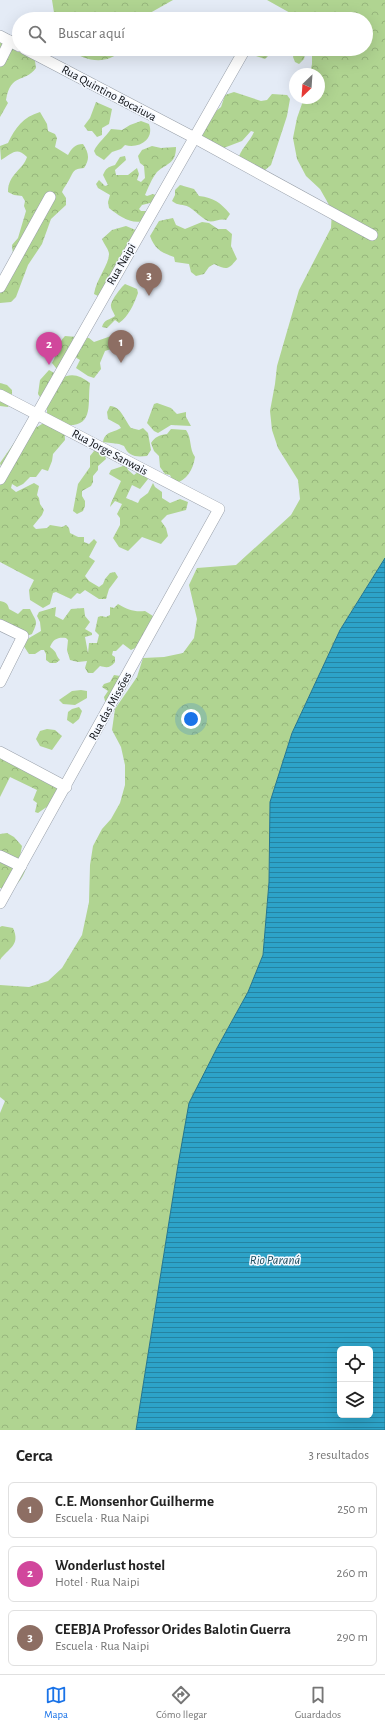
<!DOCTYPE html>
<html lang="es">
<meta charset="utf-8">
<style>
:root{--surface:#fff;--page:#f2f2f2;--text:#222;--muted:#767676;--line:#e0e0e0;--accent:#1a73e8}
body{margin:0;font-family:"Alegreya Sans",sans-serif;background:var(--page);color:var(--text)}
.controls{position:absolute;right:12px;bottom:12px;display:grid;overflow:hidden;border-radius:6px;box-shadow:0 4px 16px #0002}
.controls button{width:36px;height:36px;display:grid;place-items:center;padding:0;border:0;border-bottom:1px solid var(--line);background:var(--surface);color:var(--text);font:20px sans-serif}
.compass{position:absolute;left:289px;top:68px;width:36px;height:36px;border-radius:50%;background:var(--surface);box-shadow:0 4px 16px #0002;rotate:205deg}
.you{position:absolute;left:191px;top:719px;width:14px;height:14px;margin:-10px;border:3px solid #fff;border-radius:50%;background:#1a73e8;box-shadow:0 0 0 6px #1a73e833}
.badge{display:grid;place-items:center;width:26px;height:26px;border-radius:50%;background:var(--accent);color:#fff;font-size:13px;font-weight:700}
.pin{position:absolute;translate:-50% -33px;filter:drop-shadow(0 1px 2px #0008)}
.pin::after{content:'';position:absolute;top:21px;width:14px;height:12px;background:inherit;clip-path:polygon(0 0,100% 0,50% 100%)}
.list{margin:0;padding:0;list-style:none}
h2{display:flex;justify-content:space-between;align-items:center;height:52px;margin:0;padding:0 16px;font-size:17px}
h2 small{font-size:13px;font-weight:400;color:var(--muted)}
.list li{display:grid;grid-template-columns:26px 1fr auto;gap:12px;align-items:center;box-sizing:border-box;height:56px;margin:0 8px 8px;padding:0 8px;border:1px solid var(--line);border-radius:6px}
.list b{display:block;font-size:15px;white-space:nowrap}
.list p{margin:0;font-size:13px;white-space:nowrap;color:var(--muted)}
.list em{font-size:13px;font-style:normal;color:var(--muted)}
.icon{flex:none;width:22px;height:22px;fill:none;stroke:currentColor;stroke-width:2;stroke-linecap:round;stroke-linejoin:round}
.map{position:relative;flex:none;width:385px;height:1430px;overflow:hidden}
.search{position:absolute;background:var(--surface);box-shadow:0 4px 16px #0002;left:12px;right:12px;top:12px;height:44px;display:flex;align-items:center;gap:10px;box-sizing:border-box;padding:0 14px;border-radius:22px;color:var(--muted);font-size:15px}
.sheet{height:244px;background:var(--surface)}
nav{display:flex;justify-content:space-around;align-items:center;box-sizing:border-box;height:56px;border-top:1px solid var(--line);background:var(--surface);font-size:11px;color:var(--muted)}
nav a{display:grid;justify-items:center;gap:2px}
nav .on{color:var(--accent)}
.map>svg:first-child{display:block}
.forest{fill:url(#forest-crowns)}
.water{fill:url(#water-rules);stroke:#237691;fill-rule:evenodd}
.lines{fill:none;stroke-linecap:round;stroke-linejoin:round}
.street-casing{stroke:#99a0aa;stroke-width:12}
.street{stroke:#fff;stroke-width:11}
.labels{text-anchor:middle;stroke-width:3;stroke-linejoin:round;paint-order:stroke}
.street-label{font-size:12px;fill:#0c0e12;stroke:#f4f8ff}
.water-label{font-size:13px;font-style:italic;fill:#1b4b5b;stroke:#f4f8ff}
</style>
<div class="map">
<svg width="385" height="1430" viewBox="0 0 385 1430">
<defs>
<pattern id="forest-crowns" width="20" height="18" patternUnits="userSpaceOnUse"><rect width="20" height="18" fill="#b0d491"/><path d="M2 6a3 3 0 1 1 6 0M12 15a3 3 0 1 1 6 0" fill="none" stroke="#96b57c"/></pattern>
<pattern id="water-rules" width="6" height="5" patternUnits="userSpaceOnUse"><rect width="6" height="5" fill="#2da3c8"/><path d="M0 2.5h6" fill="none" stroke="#2583a1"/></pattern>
</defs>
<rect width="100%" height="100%" fill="#e4ebf6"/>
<g class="forest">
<path d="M52 0H173L150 13 145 19H55Z"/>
<path d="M267 0H385V558L340 630 292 733 270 802 269 882 263 955 248 992 217 1048 178 1165 136 1430H0V1113L5 1101 0 1097V985L29 987 48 981 62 968 82 935 89 902 90 865 93 846 102 829 111 819 120 803 125 785V765L121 747 112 730 115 709 137 677 143 658 164 657 183 653 194 638 197 619 189 585 197 568 236 565 291 515 300 499 298 480 278 448 272 430 270 411 275 384 277 366 299 290 331 228 332 210 320 189 306 176 297 159 293 138 297 118 304 98H319V74H310L312 64V49H366V19H297L292 14Z"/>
<path d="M0 42 15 46 17 52H27L35 61 36 68C24 84 11 72 6 100L8 103 0 117Z"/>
<path d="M71 49H124C120 52 115 56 110 58 98 63 80 59 71 49Z"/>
<path d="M251 49H271L269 55 265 59 256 56Z"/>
<path d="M289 49H306L304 59 299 64 295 62 293 57 294 53Z"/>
<path d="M234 92 261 101 267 100 272 94 287 95 290 99 287 116 271 165 264 171 238 160C240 149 250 142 254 132L251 131 242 141 221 149 198 135 209 117 221 107 225 95Z"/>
<path d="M96 102 112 109 109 124 102 128V135L97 137 92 131H88L84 126 90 118Z"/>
<path d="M40 112 47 124 48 131 55 134 57 138 55 147 68 155C72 148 75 144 83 144 89 153 90 159 84 168 73 169 74 171 69 180 67 184 64 187 62 192L66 198V205L51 219 42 244 28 265 16 297 11 302 0 303V284L13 255 12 245 18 238 26 211 24 206 25 201 22 196 14 195 8 192C8 174 23 170 27 157 16 146 12 154 1 160L0 146 8 143C15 128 23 117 40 112Z"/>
<path d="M141 121 149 124C155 140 138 149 125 145L121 149 112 152 104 160 96 155 94 151C98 142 106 137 111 129L122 130 130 125Z"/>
<path d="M152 146 161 148 176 147C176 164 167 163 157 172 152 178 148 188 145 195L147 196 153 194 158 196 154 202 142 205 139 209 141 211H147L145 220C133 226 119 216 109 208L108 202 110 195 98 188 96 184 99 180 105 186 108 185 103 175C106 168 108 167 115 165L120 157 125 156 126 160 115 170 116 175H128L137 168 139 174 137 180 141 182 145 178 144 166 140 163 138 156 142 150Z"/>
<path d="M180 185 194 189 199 196C214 198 220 202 230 214L226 220C220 218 213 223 208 221 201 218 196 211 189 207 183 204 178 206 172 201L175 195V190Z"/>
<path d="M173 218 176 225 185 229 202 222 209 223 218 229H226L232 234 231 246 237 259C228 270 227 270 214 264L209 267 204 274 196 276 191 272 189 264 175 262 174 257C160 252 155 249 150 236L159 221Z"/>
<path d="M126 226 138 231 100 297 94 294C96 279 109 265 109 254 109 250 104 244 102 239L112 230Z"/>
<path d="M125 284 137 289 138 293C134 304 129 316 119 323L115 320 107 328 102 327C104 319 110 320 115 316 114 313 111 309 111 306 110 302 121 287 125 284Z"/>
<path d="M114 335 118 338V344L111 349 105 351 100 363 101 369 94 378 88 376 76 368 80 360 75 357 62 369 56 368 52 363C58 353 57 344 65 336L89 338 94 342Z"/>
<path d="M49 370 56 374 59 380C71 372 79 375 90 383 87 404 95 428 64 425L65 440 53 454 52 461 48 471 42 469 36 477H30L23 484 17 487 12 484 11 488 16 492 34 483 39 486 37 495 39 498 40 504 44 510 42 515 33 526 36 529 47 528 50 525 62 527 66 525 69 528 70 533 78 537H84V542L89 544 94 539 97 542 89 557 95 561 85 576 89 581 99 587 103 584 105 579 110 573 115 572 118 577 109 589 106 599H99L85 590 80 594 77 593 71 599 56 592 53 593 50 604 43 608 30 600 29 590 34 580 0 562V482L4 479 0 463 26 426 37 427 47 421V408L38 394 40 380Z"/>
<path d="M0 383 7 385 12 390V395L14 398 8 407 0 406Z"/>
<path d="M157 403 171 408 177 414 186 412V417L191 426 171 425 158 433 154 431 147 423 154 404Z"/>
<path d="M110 406C121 406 125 421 131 428L139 430 143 428 148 433 151 450 147 456C136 457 129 457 124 446L119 444 103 442C105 431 113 433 121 428L119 425 108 419 107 412Z"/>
<path d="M171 429 186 430C192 438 189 449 195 457 193 470 187 480 174 484L170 475 165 474 160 467 159 456 154 451 151 443C155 437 159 435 167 434Z"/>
<path d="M99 450 104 453 106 459 98 466V470L93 476V482L91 486 82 491V496L85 501V506L83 511 77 514 73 511 78 484 90 467V456L94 451Z"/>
<path d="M126 465 128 470 134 475 139 471 145 475 148 479 140 489 132 485 126 498 138 503 140 499 148 493 153 483 155 487 162 492V498L170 503 180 499 188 502 186 510 167 515 161 521 166 528 168 536 161 544 142 537 128 551 119 547 113 538 120 525V518L117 514 122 504 115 501 110 507 111 503 121 481 109 474 111 470Z"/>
<path d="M0 601C6 602 8 604 9 609L18 614 23 609H30C36 622 39 620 32 634L27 636 0 622Z"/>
<path d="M118 604C128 610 134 612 145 611L153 616 152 620 137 647 131 650 123 644 116 651H113L112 655 115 657V662C110 668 107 668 100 666L93 673H88L85 668 87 661 78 662 70 660 67 650 68 640 66 638C58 637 53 639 50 647 59 654 54 653 60 660L56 663H50L46 660V654L44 650H41L35 654H29L23 645 29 638 41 631 40 622 37 616 39 612 56 607 55 616 63 620 71 609 84 608 85 616 90 622 85 629 92 633V635L85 637 88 653 89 643H97L99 635 95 631 98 617 101 616 106 617 110 615V607L114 608Z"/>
<path d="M114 675 120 676 110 701H105L104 697 108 691 102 687 104 684 110 682Z"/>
<path d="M81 690 87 691V698L75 705 63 704 59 700 72 691Z"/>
<path d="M79 707 82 711 79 719 73 724 67 720 68 712 72 709Z"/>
<path d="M47 729 55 730 62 736 52 750 40 746 36 739 40 731Z"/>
<path d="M0 755 61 781 51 808 48 806 38 813 35 812 37 803 33 800 37 790 10 777 0 797Z"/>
<path d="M7 833 14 837 22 846 20 856 26 868C22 881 14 891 0 888V834Z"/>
<path d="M2 926 13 928C21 946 8 948 0 960V927Z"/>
</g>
<path class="water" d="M385 558V1430H136L178 1165 189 1103 217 1048 248 992 263 955 269 882 270 802 292 733 340 630ZM340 1349H370V1415H340Z"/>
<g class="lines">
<g class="street-casing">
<g id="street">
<path d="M0 36 19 46"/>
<path d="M25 49 193 137 372 235"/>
<path d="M0 61 10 41"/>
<path d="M0 287 50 197"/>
<path d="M0 395 219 509 0 903"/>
<path d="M0 479 245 49"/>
<path d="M0 625 23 636 0 682"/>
<path d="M0 752 66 787"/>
<path d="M0 856 21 866"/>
</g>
</g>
<use href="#street" class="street"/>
</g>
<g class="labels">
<g class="street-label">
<text transform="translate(109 93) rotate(28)" y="4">Rua Quintino Bocaiuva</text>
<text transform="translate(121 264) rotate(-60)" y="4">Rua Naipi</text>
<text transform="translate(110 452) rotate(28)" y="4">Rua Jorge Sanwais</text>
<text transform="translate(110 706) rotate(-61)" y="4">Rua das Missões</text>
</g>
<g class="water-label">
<text x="275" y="1264">Rio Paraná</text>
</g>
</g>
</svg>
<div class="controls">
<button><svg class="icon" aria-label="locate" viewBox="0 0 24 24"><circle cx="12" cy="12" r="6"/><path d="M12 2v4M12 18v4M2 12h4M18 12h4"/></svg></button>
<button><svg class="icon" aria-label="layers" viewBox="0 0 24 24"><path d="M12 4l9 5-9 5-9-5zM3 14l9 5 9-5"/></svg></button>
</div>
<svg class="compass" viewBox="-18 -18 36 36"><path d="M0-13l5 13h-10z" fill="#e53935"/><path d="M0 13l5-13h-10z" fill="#767676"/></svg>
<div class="you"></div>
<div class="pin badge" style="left:121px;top:363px;background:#8d6e63">1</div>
<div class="pin badge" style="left:49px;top:365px;background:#d1479c">2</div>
<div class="pin badge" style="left:149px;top:296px;background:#8d6e63">3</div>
<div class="search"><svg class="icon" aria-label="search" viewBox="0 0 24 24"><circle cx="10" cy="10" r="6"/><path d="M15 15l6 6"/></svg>Buscar aquí</div>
</div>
<section class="sheet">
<h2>Cerca<small>3 resultados</small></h2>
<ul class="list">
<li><span class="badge" style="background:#8d6e63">1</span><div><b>C.E. Monsenhor Guilherme</b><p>Escuela · Rua Naipi</p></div><em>250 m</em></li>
<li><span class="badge" style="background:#d1479c">2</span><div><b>Wonderlust hostel</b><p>Hotel · Rua Naipi</p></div><em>260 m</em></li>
<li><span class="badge" style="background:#8d6e63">3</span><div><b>CEEBJA Professor Orides Balotin Guerra</b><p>Escuela · Rua Naipi</p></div><em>290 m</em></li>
</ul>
</section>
<nav>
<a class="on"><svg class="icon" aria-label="map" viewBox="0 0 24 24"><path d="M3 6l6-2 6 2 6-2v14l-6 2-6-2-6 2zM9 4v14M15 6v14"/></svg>Mapa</a>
<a><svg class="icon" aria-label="directions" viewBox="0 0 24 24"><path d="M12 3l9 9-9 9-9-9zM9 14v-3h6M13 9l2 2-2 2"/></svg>Cómo llegar</a>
<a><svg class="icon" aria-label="saved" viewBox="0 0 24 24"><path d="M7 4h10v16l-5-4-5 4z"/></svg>Guardados</a>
</nav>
